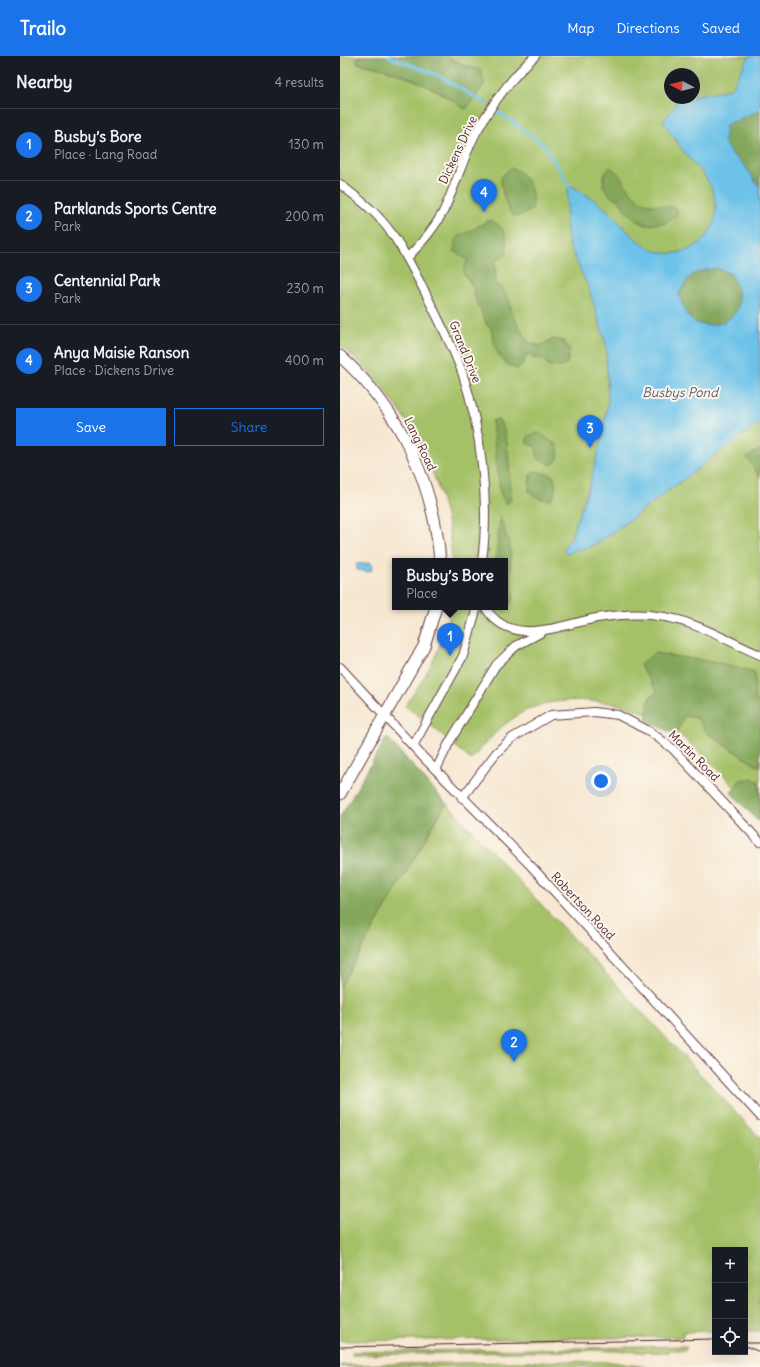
<!DOCTYPE html>
<meta charset="utf-8">
<style>
:root{--surface:#171b24;--page:#20242c;--text:#f1f3f6;--muted:#9ea1a6;--line:#363941;--accent:#1a73e8}
body{margin:0;font-family:Delius,sans-serif;background:var(--page);color:var(--text)}
.controls{position:absolute;right:12px;bottom:12px;display:grid;overflow:hidden;border-radius:0px;box-shadow:0 4px 16px #0002}
.controls button{width:36px;height:36px;display:grid;place-items:center;padding:0;border:0;border-bottom:1px solid var(--line);background:var(--surface);color:var(--text);font:20px sans-serif}
.compass{position:absolute;left:324px;top:12px;width:36px;height:36px;border-radius:50%;background:var(--surface);box-shadow:0 4px 16px #0002;rotate:277deg}
.you{position:absolute;left:261px;top:725px;width:14px;height:14px;margin:-10px;border:3px solid #fff;border-radius:50%;background:#1a73e8;box-shadow:0 0 0 6px #1a73e833}
.badge{display:grid;place-items:center;width:26px;height:26px;border-radius:50%;background:var(--accent);color:#fff;font-size:13px;font-weight:700}
.pin{position:absolute;translate:-50% -33px;filter:drop-shadow(0 1px 2px #0008)}
.pin::after{content:'';position:absolute;top:21px;width:14px;height:12px;background:inherit;clip-path:polygon(0 0,100% 0,50% 100%)}
.popup{position:absolute;left:52px;top:502px;width:116px;height:52px;box-sizing:border-box;display:grid;place-content:center;border-radius:0px;background:var(--surface);filter:drop-shadow(0 1px 3px #0005);font-size:13px;white-space:nowrap;color:var(--muted)}
.popup b{font-size:15px;color:var(--text)}
.popup::after{content:'';position:absolute;left:50%;top:100%;margin-left:-8px;border:8px solid transparent;border-top-color:var(--surface)}
.list{margin:0;padding:0;list-style:none}
h2{display:flex;justify-content:space-between;align-items:center;height:52px;margin:0;padding:0 16px;font-size:17px}
h2 small{font-size:13px;font-weight:400;color:var(--muted)}
.list li{display:grid;grid-template-columns:26px 1fr auto;gap:12px;align-items:center;box-sizing:border-box;height:72px;padding:0 16px;border-top:1px solid var(--line)}
.list b{display:block;font-size:15px;white-space:nowrap}
.list p{margin:0;font-size:13px;white-space:nowrap;color:var(--muted)}
.list em{font-size:13px;font-style:normal;color:var(--muted)}
.actions{display:flex;gap:8px;padding:12px 16px}
.actions a{flex:1;padding:9px 0;border:1px solid var(--accent);border-radius:0px;text-align:center;font-size:14px;color:var(--accent)}
.actions .main{background:var(--accent);color:#fff}
.icon{flex:none;width:22px;height:22px;fill:none;stroke:currentColor;stroke-width:2;stroke-linecap:round;stroke-linejoin:round}
.map{position:relative;flex:none;width:420px;height:1311px;overflow:hidden}
header{display:flex;align-items:center;gap:24px;box-sizing:border-box;height:56px;padding:0 20px;background:var(--accent);color:#fff}
header strong{font-size:19px}
nav{display:flex;gap:22px;margin-inline-start:auto;font-size:14px}
main{display:flex}
aside{flex:1;background:var(--surface)}
.map>svg:first-child{display:block}
.green{fill:#a5c168;stroke:#78704a;fill-rule:evenodd}
.forest{fill:#84a75c;stroke:#676344}
.water{fill:#6dc2e9;stroke:#5c708a;fill-rule:evenodd}
.lines{fill:none;stroke-linecap:round;stroke-linejoin:round}
.stream{stroke:#6dc2e9;stroke-width:3}
.street-casing{stroke:#643d44;stroke-width:10}
.secondary-casing{stroke:#643d44;stroke-width:13}
.street{stroke:#fff;stroke-width:8}
.secondary{stroke:#fff;stroke-width:11}
.tram{stroke:#4a1f2b;stroke-width:1}
.labels{text-anchor:middle;stroke-width:4;stroke-linejoin:round;paint-order:stroke}
.street-label{font-size:12px;fill:#4a1f2b;stroke:#fbf7ec}
.water-label{font-size:13px;font-style:italic;fill:#56586e;stroke:#fbf7ec}
</style>
<header>
<strong>Trailo</strong>
<nav><a>Map</a><a>Directions</a><a>Saved</a></nav>
</header>
<main>
<aside>
<h2>Nearby<small>4 results</small></h2>
<ul class="list">
<li><span class="badge">1</span><div><b>Busby’s Bore</b><p>Place · Lang Road</p></div><em>130 m</em></li>
<li><span class="badge">2</span><div><b>Parklands Sports Centre</b><p>Park</p></div><em>200 m</em></li>
<li><span class="badge">3</span><div><b>Centennial Park</b><p>Park</p></div><em>230 m</em></li>
<li><span class="badge">4</span><div><b>Anya Maisie Ranson</b><p>Place · Dickens Drive</p></div><em>400 m</em></li>
</ul>
<div class="actions"><a class="main">Save</a><a>Share</a></div>
</aside>
<div class="map">
<svg width="420" height="1311" viewBox="0 0 420 1311">
<rect width="100%" height="100%" fill="#fbf7ec"/>
<filter id="ink" filterUnits="userSpaceOnUse"><feTurbulence type="fractalNoise" baseFrequency=".025" numOctaves="2"/><feDisplacementMap in="SourceGraphic" scale="8" xChannelSelector="R" yChannelSelector="G"/><feConvolveMatrix kernelMatrix="1 2 1 2 8 2 1 2 1" color-interpolation-filters="sRGB"/></filter>
<filter id="wash" filterUnits="userSpaceOnUse"><feTurbulence type="fractalNoise" baseFrequency=".012" numOctaves="4" result="noise"/><feDisplacementMap in="SourceGraphic" scale="16" xChannelSelector="R" yChannelSelector="G"/><feGaussianBlur stdDeviation="0.9" result="paint"/><feColorMatrix in="noise" values="0 0 0 0 0 0 0 0 0 0 0 0 0 0 0 0 0 1.4 0 .05"/><feComposite in="paint" operator="in"/></filter>
<g filter="url(#wash)">
<rect width="100%" height="100%" fill="#f6e7d0"/>
<g class="green">
<path d="M0 0H420V759C391 727 344 674 305 657 275 643 217 639 187 654 164 665 147 685 131 704L86 665 65 650C90 614 101 595 111 551H165V505H112C108 422 63 341 0 289ZM330 18H354V42H330Z"/>
<path d="M106 747 420 1082V1275H405V1194H375V1275L343 1276V1281L0 1285V930Z"/>
<path d="M346 1290V1294H328V1297L245 1294V1292Z"/>
<path d="M243 1292V1295L12 1299V1296Z"/>
<path d="M226 1305 272 1306 306 1311H0V1309Z"/>
</g>
<g class="forest">
<path d="M18 0H105L123 9 141 14 144 29 126 53C115 48 107 40 97 35 72 22 45 12 17 7Z"/>
<path d="M420 54V130L416 127 406 111 390 96 383 86 386 69Z"/>
<path d="M270 111C283 118 286 135 298 143 309 151 325 149 337 152V159L326 167 306 169 296 164 286 155 278 143 272 141 263 130 264 119Z"/>
<path d="M171 112C190 118 194 137 192 154L179 160H173C165 149 161 134 161 121Z"/>
<path d="M150 164C165 170 169 185 166 199L155 205 156 227 164 235 170 247 172 258 188 286 200 290 213 283 223 285 230 294 227 307 221 311 209 310 202 302H192L188 298 182 309 177 313C158 306 154 291 151 272L147 269 134 240 133 231 124 218V212L128 204 114 195 115 186 118 180C130 177 138 169 150 164Z"/>
<path d="M377 212 391 218C396 229 401 239 398 251 393 267 367 274 353 265 345 260 342 247 339 238 350 217 354 216 377 212Z"/>
<path d="M157 363C171 372 169 427 171 443L168 447H165L160 436 152 365Z"/>
<path d="M198 377C205 380 209 385 216 388 220 398 220 403 212 409L197 402 196 391 186 387 188 380Z"/>
<path d="M420 393V421L407 402Z"/>
<path d="M194 415 212 419C217 427 216 436 211 444 200 444 196 442 189 435L190 419Z"/>
<path d="M160 460 166 479 170 486 171 524 174 540 172 545 163 553 162 551H165V505H156Z"/>
<path d="M314 597 379 607 415 616V644L420 646V709L417 710 367 677 357 662 344 660 336 679 306 664 309 642 317 636 300 609Z"/>
<path d="M47 681 106 747 0 931V761Z"/>
<path d="M413 722 420 727V767L391 737 400 724Z"/>
</g>
<g class="water">
<path d="M409 0H420V54L386 69 384 86 390 96 406 111 416 127 420 130V366L268 480 246 493H238L227 498 223 494 226 488 230 484 249 430 259 393 268 347 266 288 249 233 229 189 226 166 228 132 232 130C243 137 255 144 265 152 281 167 296 188 316 195 330 200 345 197 357 189 381 172 380 141 364 119 359 112 353 107 348 101 339 90 331 77 323 66L340 42H354V39L391 33ZM377 212 391 218C396 229 401 239 398 251 393 267 367 274 353 265 345 260 342 247 339 238 350 217 354 216 377 212Z"/>
<path d="M31 507 32 514 28 516 17 514 16 508Z"/>
</g>
<g class="lines">
<g class="stream">
<path d="M48 0 97 19 147 48"/>
<path d="M156 54 204 89 230 131"/>
</g>
</g>
</g>
<g filter="url(#ink)">
<g class="lines">
<g class="street-casing">
<g id="street">
<path d="M0 128C13 139 30 150 41 164 60 185 72 212 85 236 98 263 112 289 122 316 141 372 150 447 142 505"/>
<path d="M67 202C81 188 94 173 103 156 116 130 123 101 137 75 152 48 172 21 195 0"/>
<path d="M145 551C170 593 220 569 257 562 276 559 298 557 318 560 354 564 387 585 420 599"/>
<path d="M0 611 83 701 191 810 420 1060"/>
<path d="M73 690 123 600 137 551"/>
<path d="M96 714 109 687 156 609 176 590 202 576"/>
<path d="M122 742 156 697 172 682 211 659 254 656 278 659 309 675 333 693 420 786"/>
</g>
</g>
<g class="secondary-casing">
<g id="secondary">
<path d="M0 300C59 353 94 426 100 505"/>
<path d="M0 738 84 590 96 551"/>
</g>
</g>
<use href="#street" class="street"/>
<use href="#secondary" class="secondary"/>
<g class="tram">
<path d="M405 1287H420"/>
<path d="M405 1290 420 1296"/>
<path d="M0 1291 375 1283"/>
</g>
</g>
</g>
<g class="labels">
<g class="street-label">
<text transform="translate(118 94) rotate(-65)" y="4">Dickens Drive</text>
<text transform="translate(125 296) rotate(68)" y="4">Grand Drive</text>
<text transform="translate(80 388) rotate(64)" y="4">Lang Road</text>
<text transform="translate(354 700) rotate(45)" y="4">Martin Road</text>
<text transform="translate(243 850) rotate(47)" y="4">Robertson Road</text>
</g>
<g class="water-label">
<text x="340" y="341">Busbys Pond</text>
</g>
</g>
</svg>
<div class="controls">
<button>+</button>
<button>−</button>
<button><svg class="icon" aria-label="locate" viewBox="0 0 24 24"><circle cx="12" cy="12" r="6"/><path d="M12 2v4M12 18v4M2 12h4M18 12h4"/></svg></button>
</div>
<svg class="compass" viewBox="-18 -18 36 36"><path d="M0-13l5 13h-10z" fill="#e53935"/><path d="M0 13l5-13h-10z" fill="#9ea1a6"/></svg>
<div class="you"></div>
<div class="pin badge" style="left:110px;top:600px">1</div>
<div class="popup"><b>Busby’s Bore</b>Place</div>
<div class="pin badge" style="left:174px;top:1006px">2</div>
<div class="pin badge" style="left:250px;top:392px">3</div>
<div class="pin badge" style="left:144px;top:156px">4</div>
</div>
</main>
